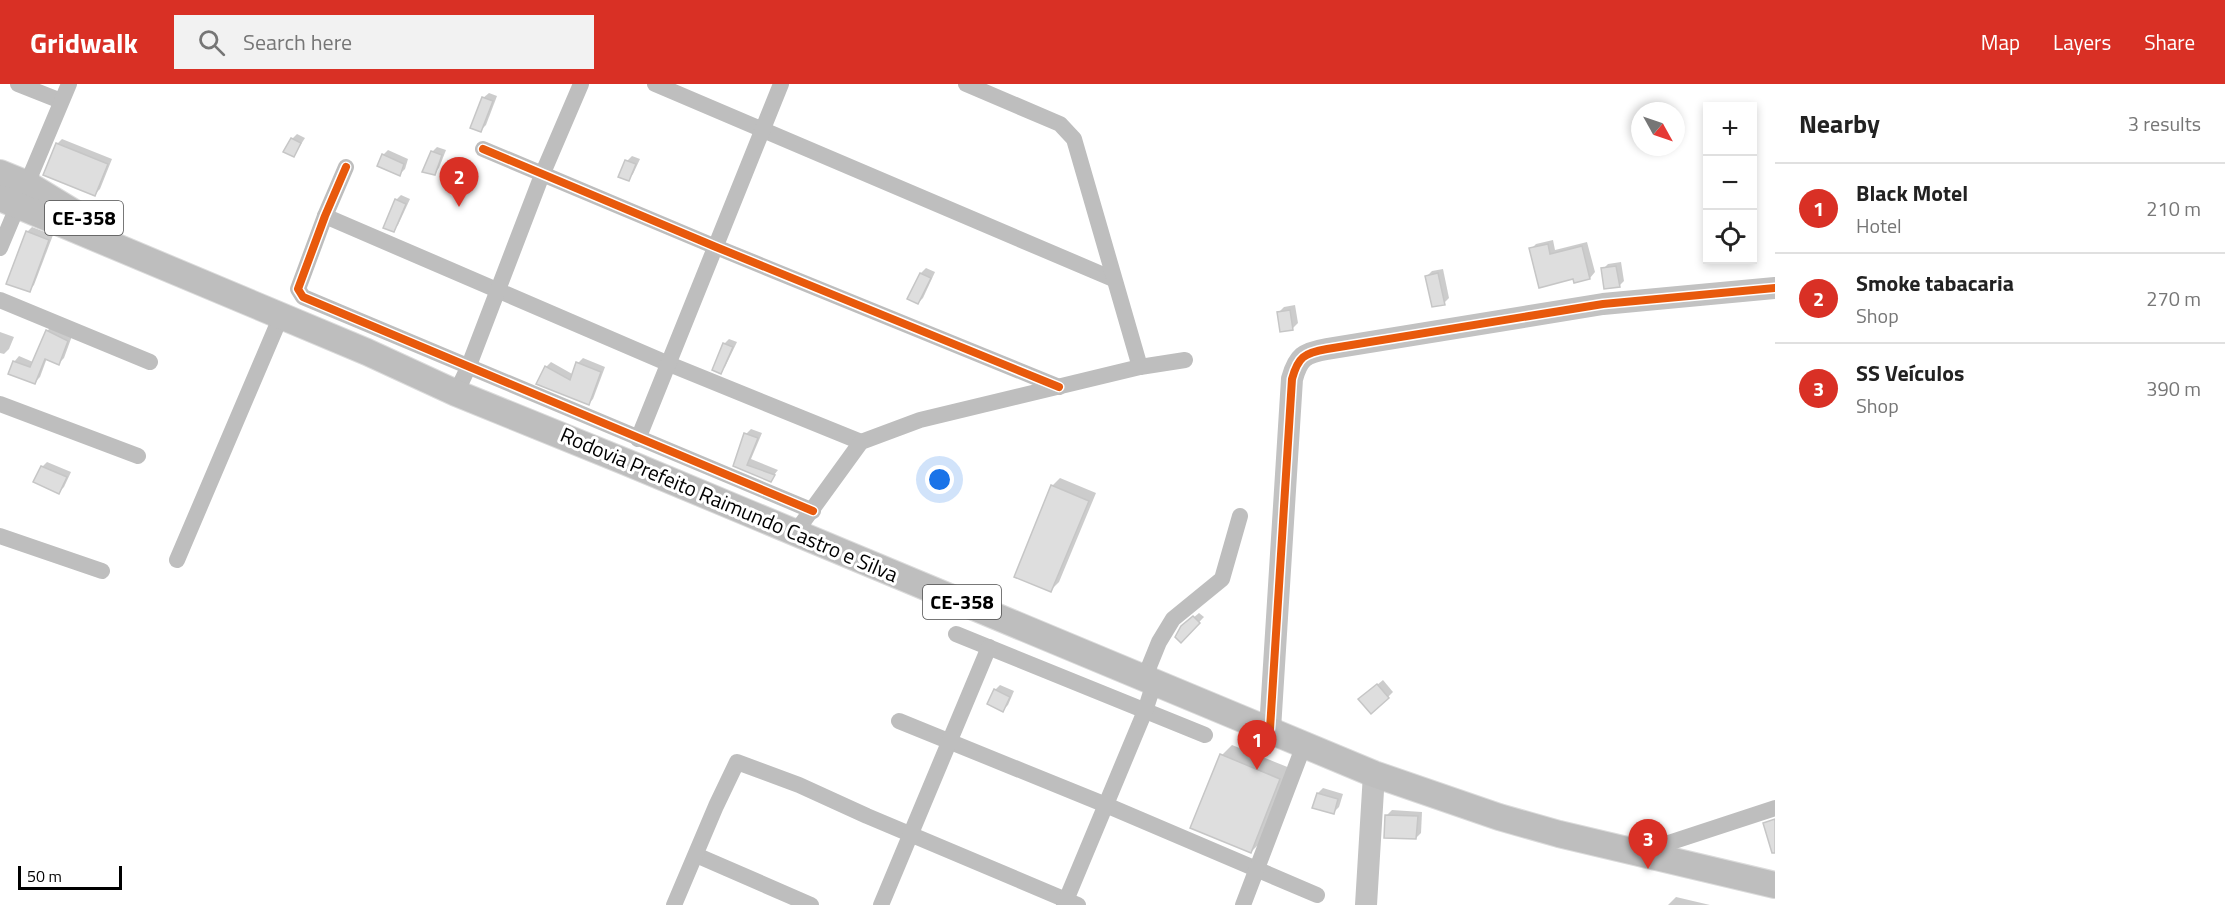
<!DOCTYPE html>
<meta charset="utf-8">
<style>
:root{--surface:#fff;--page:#f2f2f2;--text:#222;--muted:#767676;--line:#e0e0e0;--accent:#d93025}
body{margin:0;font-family:"Titillium Web",sans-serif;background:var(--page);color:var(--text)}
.controls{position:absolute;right:18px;top:18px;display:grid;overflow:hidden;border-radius:0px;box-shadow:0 3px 9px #0003}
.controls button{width:54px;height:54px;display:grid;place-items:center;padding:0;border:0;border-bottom:2px solid var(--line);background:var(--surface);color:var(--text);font:30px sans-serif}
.compass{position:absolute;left:1631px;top:18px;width:54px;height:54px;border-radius:50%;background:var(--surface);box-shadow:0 3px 9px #0003;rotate:130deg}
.scale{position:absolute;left:18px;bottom:15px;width:104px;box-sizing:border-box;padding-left:6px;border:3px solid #000;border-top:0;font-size:16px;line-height:21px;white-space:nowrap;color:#000;-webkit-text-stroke:4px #fff;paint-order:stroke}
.you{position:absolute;left:940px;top:396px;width:21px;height:21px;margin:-15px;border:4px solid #fff;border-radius:50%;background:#1a73e8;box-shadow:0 0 0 9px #1a73e833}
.badge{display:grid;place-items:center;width:39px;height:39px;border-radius:50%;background:var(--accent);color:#fff;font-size:20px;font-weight:700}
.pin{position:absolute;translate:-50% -50px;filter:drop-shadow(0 2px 3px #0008)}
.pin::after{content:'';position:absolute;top:32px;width:21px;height:18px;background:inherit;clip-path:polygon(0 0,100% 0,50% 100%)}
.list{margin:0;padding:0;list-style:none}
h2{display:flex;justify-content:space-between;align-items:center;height:78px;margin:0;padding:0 24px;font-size:26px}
h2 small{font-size:20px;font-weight:400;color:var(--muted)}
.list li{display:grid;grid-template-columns:39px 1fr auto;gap:18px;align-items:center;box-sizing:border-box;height:90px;padding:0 24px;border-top:2px solid var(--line)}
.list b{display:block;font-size:22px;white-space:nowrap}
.list p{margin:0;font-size:20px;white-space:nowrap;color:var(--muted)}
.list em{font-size:20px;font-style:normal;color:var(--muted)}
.icon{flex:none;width:33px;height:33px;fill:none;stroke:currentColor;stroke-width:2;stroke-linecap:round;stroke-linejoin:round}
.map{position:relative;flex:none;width:1775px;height:821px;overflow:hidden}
header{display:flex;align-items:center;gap:36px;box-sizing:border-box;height:84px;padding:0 30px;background:var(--accent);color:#fff}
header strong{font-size:28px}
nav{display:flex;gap:33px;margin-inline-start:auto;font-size:21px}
.search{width:420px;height:54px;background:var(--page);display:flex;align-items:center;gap:15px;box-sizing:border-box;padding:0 21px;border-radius:0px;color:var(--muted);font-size:22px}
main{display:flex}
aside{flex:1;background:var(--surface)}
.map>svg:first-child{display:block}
.shadow{fill:#0003}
.building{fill:#dedede;stroke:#c6c6c6;stroke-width:1.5}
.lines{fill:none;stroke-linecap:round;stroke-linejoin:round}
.primary-casing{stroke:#dbdbdb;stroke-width:28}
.street{stroke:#bebebe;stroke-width:16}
.secondary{stroke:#c2c2c2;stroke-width:22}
.primary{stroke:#bebebe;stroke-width:26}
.cycleway-casing{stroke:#fff;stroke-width:11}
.cycleway{stroke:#e8590c;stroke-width:8}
.labels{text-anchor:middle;stroke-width:6;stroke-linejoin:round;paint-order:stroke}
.shield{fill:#fff;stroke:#4c4c4c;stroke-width:1.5}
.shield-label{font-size:20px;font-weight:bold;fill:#000}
.street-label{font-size:21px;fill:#000;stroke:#fff}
</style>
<header>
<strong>Gridwalk</strong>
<div class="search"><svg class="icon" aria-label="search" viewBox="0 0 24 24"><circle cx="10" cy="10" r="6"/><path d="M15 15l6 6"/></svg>Search here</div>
<nav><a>Map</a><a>Layers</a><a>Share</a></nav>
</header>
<main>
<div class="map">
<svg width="1775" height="821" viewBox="0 0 1775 821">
<rect width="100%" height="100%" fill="#fff"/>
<g class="shadow">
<path d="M489 9 497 12 486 41 481 46 483 14Z"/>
<path d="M297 50 305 54 294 71 292 55Z"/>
<path d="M62 55 112 75 100 105 95 110 57 60Z"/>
<path d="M437 63 446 66 439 84 434 89 432 68Z"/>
<path d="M388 66 408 75 405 85 400 90 383 71Z"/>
<path d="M632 72 640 75 633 90 628 95 620 92 627 77Z"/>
<path d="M401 111 410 115 398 141 393 146 396 116Z"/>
<path d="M32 143 53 151 34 201 29 206 27 148Z"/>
<path d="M1553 156 1555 166 1587 158 1595 188 1590 194 1574 193 1531 165 1536 160Z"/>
<path d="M1621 178 1624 197 1619 202 1603 185 1608 180Z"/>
<path d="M926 184 935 188 923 214 918 219 909 215 921 189Z"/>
<path d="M1443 185 1449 214 1444 219 1427 192 1432 187Z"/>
<path d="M1295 221 1298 239 1293 244 1279 228 1284 223Z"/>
<path d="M52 242 72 252 64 274 59 279 47 274 40 293 35 298 14 278 19 272 33 278 47 247Z"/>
<path d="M0 248 14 253 9 265 4 270 0 269Z"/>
<path d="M729 255 737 258 725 283 720 288 724 260Z"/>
<path d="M583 274 605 283 593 315 588 320 538 299 546 283 551 278 574 291 578 279Z"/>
<path d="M751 345 762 349 751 375 778 386 770 396 735 381 746 350Z"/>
<path d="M47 378 71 388 64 403 59 408 42 383Z"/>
<path d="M1060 394 1096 409 1059 498 1051 506 1052 402Z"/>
<path d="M1199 529 1204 533 1181 557 1182 543Z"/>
<path d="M1383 596 1393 608 1388 613 1365 611Z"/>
<path d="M1000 601 1014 607 1008 621 1003 626 995 606Z"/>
<path d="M1232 661 1290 684 1262 757 1251 768 1222 671Z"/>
<path d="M1323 704 1343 710 1339 723 1334 728 1318 709Z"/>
<path d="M1392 726 1422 728 1421 749 1416 754 1387 731Z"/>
<path d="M1676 813 1710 821H1668Z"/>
</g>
<g class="building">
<path d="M482 13 493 17 481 48 470 44Z"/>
<path d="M291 54 301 59 294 73 283 68Z"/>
<path d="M56 59 108 80 95 112 43 91Z"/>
<path d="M431 67 442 71 435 91 422 88Z"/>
<path d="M382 70 404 80 400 92 377 82Z"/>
<path d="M625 76 636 80 629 97 618 93Z"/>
<path d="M395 115 406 120 394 148 383 144Z"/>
<path d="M26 147 49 156 30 208 6 200Z"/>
<path d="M1548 160 1550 170 1582 162 1590 195 1574 199 1573 195 1539 204 1529 164Z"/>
<path d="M1616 182 1620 203 1604 205 1601 184Z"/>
<path d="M920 189 931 194 918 220 907 215Z"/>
<path d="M1438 189 1445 221 1432 223 1425 192Z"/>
<path d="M1290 226 1293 246 1280 248 1277 228Z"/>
<path d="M46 246 68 257 59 281 45 275 35 300 8 290 13 277 30 283Z"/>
<path d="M723 259 733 263 721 290 712 286Z"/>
<path d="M576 278 601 288 589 321 536 300 545 282 570 296Z"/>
<path d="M744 349 758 354 747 381 775 391 771 398 733 382Z"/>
<path d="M41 382 67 393 59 410 33 398Z"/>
<path d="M1051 401 1089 417 1051 508 1014 493Z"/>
<path d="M1193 532 1200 539 1181 559 1175 553 1181 542Z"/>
<path d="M1377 600 1389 614 1371 630 1358 615Z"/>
<path d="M994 605 1010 613 1003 628 987 620Z"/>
<path d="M1220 670 1280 695 1251 769 1190 744Z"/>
<path d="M1317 709 1338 715 1334 730 1312 724Z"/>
<path d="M1385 731 1418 732 1416 755 1384 754Z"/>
<path d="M1775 735V769H1772L1763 739Z"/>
</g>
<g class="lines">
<g class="primary-casing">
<g id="primary">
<path d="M0 89 27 100 88 137"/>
<path d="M0 114 367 268 456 309 626 378 1374 690 1499 733 1559 750 1775 801"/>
</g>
</g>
<g class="street">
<path d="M18 0 61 17"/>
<path d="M655 0 1113 195"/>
<path d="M966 0 1060 40 1074 55 1140 283"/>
<path d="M483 65 716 163 1059 303"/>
<path d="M346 83 325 132 298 205 303 213 813 427"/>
<path d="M325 132 669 280 861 358"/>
<path d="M0 164 69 0"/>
<path d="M0 216 150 278"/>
<path d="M456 309 468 284 542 91 581 0"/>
<path d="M0 320 138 372"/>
<path d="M638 355 781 0"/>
<path d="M795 449 861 358 920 336 1140 283 1185 276"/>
<path d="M0 452 102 487"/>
<path d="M177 476 281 232"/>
<path d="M956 550 1205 651"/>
<path d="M1144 595 1159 558 1173 535 1222 495 1240 432"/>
<path d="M899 637 1106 721 1317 811"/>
<path d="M1641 768 1775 724"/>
<path d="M696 771 811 821"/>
<path d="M674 821 716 722 737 678 799 701 867 732 1078 821"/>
<path d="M881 821 989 563"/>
<path d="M1064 821 1145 627 1154 599"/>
<path d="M1243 821 1304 661"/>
</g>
<g class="secondary">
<path d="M1270 645 1292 295C1298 273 1304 269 1327 265L1603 220 1775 204"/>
<path d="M1366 821 1374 690"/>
</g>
<use href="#primary" class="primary"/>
<g class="cycleway-casing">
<g id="cycleway">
<path d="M483 65 716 163 1059 303"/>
<path d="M346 83 325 132 298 205 303 213 813 427"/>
<path d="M1270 645 1292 295C1298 273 1304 269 1327 265L1603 220 1775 204"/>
</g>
</g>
<use href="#cycleway" class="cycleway"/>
</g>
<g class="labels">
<g class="shield">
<rect x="45" y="117" width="78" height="34" rx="4.5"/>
<rect x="923" y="501" width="78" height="34" rx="4.5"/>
</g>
<g class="shield-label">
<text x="84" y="141">CE-358</text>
<text x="962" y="525">CE-358</text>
</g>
<g class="street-label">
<text transform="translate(729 421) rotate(23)" y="7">Rodovia Prefeito Raimundo Castro e Silva</text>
</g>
</g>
</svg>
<div class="controls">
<button>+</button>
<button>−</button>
<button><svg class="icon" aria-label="locate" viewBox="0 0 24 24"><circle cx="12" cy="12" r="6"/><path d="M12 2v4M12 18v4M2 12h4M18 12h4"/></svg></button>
</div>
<svg class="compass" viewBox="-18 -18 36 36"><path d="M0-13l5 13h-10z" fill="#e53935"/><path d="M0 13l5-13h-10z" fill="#767676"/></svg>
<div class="scale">50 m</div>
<div class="you"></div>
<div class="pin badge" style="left:1257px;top:686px">1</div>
<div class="pin badge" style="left:459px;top:123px">2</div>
<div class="pin badge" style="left:1648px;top:785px">3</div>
</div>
<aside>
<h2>Nearby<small>3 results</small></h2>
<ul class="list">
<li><span class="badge">1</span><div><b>Black Motel</b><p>Hotel</p></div><em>210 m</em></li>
<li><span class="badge">2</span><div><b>Smoke tabacaria</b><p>Shop</p></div><em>270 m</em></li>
<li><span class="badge">3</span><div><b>SS Veículos</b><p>Shop</p></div><em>390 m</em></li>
</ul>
</aside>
</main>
